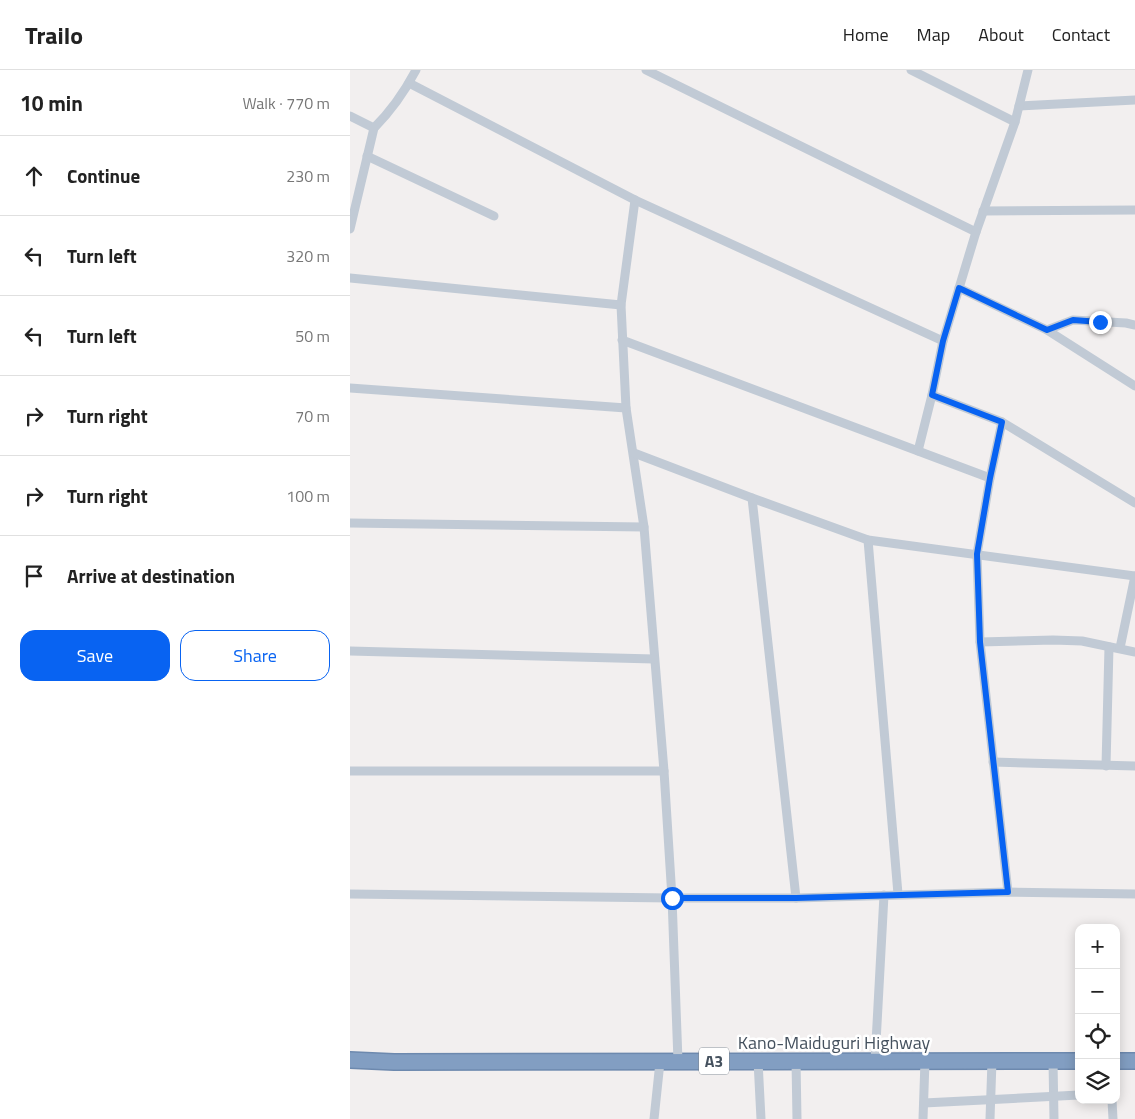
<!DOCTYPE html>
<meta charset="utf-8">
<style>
:root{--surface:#fff;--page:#f6f6f6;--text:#222;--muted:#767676;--line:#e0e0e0;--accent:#0863f2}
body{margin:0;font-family:"Titillium Web",sans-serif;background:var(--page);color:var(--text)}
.controls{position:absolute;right:15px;bottom:15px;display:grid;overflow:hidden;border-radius:10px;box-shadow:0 2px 12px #0003}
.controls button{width:45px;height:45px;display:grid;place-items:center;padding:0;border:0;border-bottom:1px solid var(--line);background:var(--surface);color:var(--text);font:25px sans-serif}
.stop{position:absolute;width:15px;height:15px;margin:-11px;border:4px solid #0863f2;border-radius:50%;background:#fff}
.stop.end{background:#0863f2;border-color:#fff;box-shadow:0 1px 5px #0008}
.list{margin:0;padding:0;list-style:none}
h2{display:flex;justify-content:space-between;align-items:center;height:65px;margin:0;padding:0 20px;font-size:21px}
h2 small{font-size:16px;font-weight:400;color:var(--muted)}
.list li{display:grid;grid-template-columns:32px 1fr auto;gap:15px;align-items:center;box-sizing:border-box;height:80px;padding:0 20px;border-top:1px solid var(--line)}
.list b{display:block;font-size:19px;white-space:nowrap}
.list em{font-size:16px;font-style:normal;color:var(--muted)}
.actions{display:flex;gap:10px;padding:15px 20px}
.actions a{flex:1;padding:11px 0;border:1px solid var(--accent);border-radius:15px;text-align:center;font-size:18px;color:var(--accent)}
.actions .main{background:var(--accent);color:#fff}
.icon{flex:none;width:28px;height:28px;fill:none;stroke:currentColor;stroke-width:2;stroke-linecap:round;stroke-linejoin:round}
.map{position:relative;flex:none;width:785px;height:1049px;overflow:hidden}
header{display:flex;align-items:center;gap:30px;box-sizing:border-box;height:70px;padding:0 25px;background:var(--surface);border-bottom:1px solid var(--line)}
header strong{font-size:24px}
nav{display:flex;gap:28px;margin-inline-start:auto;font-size:18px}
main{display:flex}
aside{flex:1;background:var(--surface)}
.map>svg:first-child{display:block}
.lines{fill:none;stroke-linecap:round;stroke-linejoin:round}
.highway-casing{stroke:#6d89ae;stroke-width:18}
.street{stroke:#c1cad5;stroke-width:9}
.highway{stroke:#829ec2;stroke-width:15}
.route{stroke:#0863f2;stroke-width:6}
.labels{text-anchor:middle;stroke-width:5;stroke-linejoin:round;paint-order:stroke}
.shield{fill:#fff;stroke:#7d858e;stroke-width:1}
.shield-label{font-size:16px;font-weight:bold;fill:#45515e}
.street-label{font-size:18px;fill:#45515e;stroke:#fff}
</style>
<header>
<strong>Trailo</strong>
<nav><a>Home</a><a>Map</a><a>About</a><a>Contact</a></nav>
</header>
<main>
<aside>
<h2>10 min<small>Walk · 770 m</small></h2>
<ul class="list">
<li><svg class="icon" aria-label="ahead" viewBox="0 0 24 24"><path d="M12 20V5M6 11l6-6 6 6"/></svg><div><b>Continue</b></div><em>230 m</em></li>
<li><svg class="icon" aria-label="left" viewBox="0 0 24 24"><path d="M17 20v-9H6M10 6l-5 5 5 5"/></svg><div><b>Turn left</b></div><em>320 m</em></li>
<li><svg class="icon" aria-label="left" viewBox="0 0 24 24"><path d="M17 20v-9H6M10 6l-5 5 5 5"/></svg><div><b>Turn left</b></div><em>50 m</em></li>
<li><svg class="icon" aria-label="right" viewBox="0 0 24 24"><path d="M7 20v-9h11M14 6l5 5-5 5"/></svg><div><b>Turn right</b></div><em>70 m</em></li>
<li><svg class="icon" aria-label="right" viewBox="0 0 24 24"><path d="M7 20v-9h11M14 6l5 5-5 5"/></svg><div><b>Turn right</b></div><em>100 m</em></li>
<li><svg class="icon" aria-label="arrive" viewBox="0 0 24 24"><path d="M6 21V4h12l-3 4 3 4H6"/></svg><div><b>Arrive at destination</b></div></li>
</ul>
<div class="actions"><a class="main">Save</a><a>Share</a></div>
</aside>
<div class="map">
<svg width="785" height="1049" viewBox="0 0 785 1049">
<rect width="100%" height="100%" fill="#f2efef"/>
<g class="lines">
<g class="highway-casing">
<g id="highway">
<path d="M0 990 44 992 729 991"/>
<path d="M766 991H785"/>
</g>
</g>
<g class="street">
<path d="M296 0 626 162"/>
<path d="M561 0 665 52"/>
<path d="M59 13 285 130 593 271"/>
<path d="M669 36 785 30"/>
<path d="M0 46 24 58"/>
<path d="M17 86 144 146"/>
<path d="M285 130 271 235 276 338 294 457 314 701 322 828 328 991"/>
<path d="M633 141 785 140"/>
<path d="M0 159 24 58C41 41 55 21 66 0"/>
<path d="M0 208 271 235"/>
<path d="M609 218 697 260 785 316"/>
<path d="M697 260 723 250 776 253 785 255"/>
<path d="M272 270 640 408"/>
<path d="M0 318 276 338"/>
<path d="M582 325 652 352 785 433"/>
<path d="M652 352 640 408 627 484 630 572 658 822"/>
<path d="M568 381 582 325 593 271 626 162 665 52 678 0"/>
<path d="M284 383 402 428 518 470 785 506"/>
<path d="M402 428 446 828"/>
<path d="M0 453 294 457"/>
<path d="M518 470 548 824"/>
<path d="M630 572 703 570 732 571 785 582"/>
<path d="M770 578 785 506"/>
<path d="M0 581 304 589"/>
<path d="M643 692 785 696"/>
<path d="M756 696 759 577"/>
<path d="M0 701H314"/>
<path d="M0 824 322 828H446L658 822 785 824"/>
<path d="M408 991 411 1049"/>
<path d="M446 991 447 1049"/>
<path d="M525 991 534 825"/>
<path d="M703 991 704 1049"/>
<path d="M762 1030 763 1049"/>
<path d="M574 1033 729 1025"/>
<path d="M304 1049 310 992"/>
<path d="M573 1049 575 991"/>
<path d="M640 1049 642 991"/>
</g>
<use href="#highway" class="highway"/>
</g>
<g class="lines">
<path class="route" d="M322 828H446L658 822 630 572 627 484 640 408 652 352 582 325 593 271 609 218 697 260 723 250 750 252"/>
</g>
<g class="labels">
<rect class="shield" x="349" y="977.5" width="30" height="27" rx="4"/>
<g class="shield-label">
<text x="364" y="997">A3</text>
</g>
<g class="street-label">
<text x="484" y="979">Kano-Maiduguri Highway</text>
</g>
</g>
</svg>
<div class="controls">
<button>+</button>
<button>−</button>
<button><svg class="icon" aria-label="locate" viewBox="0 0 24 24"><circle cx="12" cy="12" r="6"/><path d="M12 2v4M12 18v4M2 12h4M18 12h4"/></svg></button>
<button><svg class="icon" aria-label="layers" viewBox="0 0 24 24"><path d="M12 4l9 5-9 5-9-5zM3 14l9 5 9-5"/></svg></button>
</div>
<div class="stop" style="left:322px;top:828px"></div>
<div class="stop end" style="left:750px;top:252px"></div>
</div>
</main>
